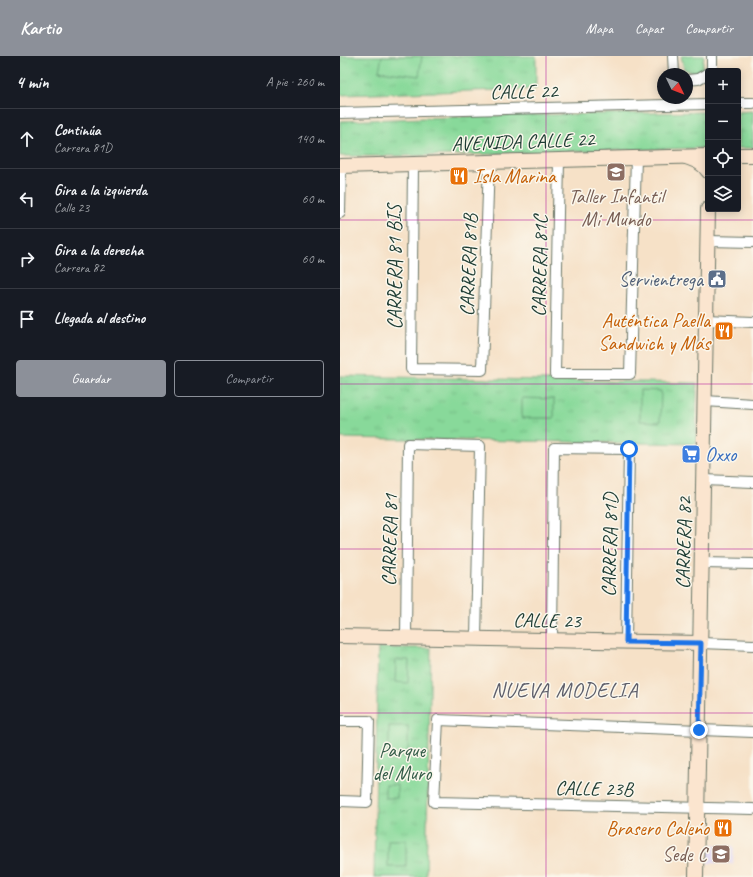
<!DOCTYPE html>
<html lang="es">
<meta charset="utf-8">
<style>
:root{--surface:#171b24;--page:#242831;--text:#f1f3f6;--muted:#9ea1a6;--line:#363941;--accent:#8c9099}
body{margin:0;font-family:Caveat,sans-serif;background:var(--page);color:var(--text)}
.controls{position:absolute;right:12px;top:12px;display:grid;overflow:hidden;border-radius:4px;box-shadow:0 2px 10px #0003}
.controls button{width:36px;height:36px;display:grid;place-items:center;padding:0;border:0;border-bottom:1px solid var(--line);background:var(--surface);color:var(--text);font:20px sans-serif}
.compass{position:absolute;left:317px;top:12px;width:36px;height:36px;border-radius:50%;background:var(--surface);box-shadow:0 2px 10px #0003;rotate:133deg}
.stop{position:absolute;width:12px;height:12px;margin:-9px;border:3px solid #1a73e8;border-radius:50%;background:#fff}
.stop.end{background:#1a73e8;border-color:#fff;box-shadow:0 1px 4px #0008}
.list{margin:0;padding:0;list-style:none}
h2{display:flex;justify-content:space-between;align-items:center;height:52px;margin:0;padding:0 16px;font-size:17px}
h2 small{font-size:13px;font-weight:400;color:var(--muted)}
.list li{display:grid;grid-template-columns:26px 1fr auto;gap:12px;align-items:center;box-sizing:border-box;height:60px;padding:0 16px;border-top:1px solid var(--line)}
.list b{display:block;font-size:15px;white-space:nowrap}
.list p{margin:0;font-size:13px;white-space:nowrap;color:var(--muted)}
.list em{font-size:13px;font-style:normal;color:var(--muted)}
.actions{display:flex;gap:8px;padding:12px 16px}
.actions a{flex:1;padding:9px 0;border:1px solid var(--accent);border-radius:4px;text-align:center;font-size:14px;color:var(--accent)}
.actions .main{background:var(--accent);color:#fff}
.icon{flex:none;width:22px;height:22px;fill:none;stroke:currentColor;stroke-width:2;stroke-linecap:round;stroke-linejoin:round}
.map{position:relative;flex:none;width:413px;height:821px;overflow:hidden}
header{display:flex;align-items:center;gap:24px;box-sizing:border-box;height:56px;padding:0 20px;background:var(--accent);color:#fff}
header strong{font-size:19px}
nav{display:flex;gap:22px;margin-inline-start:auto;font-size:14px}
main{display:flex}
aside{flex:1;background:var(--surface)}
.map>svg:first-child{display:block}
.built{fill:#ded5f5}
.grass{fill:url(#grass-tufts);stroke:#548b67}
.garden{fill:#88d99a;stroke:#548b67}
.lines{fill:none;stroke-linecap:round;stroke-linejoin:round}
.street-casing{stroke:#6a7667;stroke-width:12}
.secondary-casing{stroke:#6a7667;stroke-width:16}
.street{stroke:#fff;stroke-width:10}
.secondary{stroke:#fbe5cf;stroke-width:14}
.route{stroke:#1a73e8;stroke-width:5}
.grid{fill:none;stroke:#b5179e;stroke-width:1;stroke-opacity:0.55}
.labels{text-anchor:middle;stroke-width:3;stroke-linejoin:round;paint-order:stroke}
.street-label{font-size:20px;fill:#1f3d34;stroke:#fbf7ec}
.food-label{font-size:20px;fill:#c56008;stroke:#fbf7ec;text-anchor:end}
.education-label{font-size:20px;fill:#785e54;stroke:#fbf7ec}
.service-label{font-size:20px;fill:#4e5e75;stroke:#fbf7ec;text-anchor:end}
.shop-label{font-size:20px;fill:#366cbe;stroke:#fbf7ec;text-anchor:start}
.park-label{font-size:20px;fill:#345c48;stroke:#fbf7ec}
.neighbourhood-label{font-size:21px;letter-spacing:1px;fill:#5e5f6b;stroke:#fbf7ec}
</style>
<header>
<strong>Kartio</strong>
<nav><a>Mapa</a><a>Capas</a><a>Compartir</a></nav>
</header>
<main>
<aside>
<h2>4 min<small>A pie · 260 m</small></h2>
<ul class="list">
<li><svg class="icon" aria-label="ahead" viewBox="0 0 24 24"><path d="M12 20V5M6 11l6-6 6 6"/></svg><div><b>Continúa</b><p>Carrera 81D</p></div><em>140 m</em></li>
<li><svg class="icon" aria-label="left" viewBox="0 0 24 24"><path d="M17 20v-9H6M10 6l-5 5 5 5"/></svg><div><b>Gira a la izquierda</b><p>Calle 23</p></div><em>60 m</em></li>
<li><svg class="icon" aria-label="right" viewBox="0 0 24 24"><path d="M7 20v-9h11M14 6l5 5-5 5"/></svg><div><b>Gira a la derecha</b><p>Carrera 82</p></div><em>60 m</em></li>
<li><svg class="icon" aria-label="arrive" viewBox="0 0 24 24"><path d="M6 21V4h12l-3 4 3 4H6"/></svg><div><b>Llegada al destino</b></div></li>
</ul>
<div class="actions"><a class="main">Guardar</a><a>Compartir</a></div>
</aside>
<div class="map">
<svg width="413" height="821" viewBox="0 0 413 821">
<defs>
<pattern id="grass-tufts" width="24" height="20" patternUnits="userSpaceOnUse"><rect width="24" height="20" fill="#88d99a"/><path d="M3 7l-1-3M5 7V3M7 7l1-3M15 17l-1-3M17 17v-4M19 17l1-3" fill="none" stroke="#75bb85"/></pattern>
</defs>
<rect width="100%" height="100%" fill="#fbf7ec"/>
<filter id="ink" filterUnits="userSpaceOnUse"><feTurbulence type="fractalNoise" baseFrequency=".025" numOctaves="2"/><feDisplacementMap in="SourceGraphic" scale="8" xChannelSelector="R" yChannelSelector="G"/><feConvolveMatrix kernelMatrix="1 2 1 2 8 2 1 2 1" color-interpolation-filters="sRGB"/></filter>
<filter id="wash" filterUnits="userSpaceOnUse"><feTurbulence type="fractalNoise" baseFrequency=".012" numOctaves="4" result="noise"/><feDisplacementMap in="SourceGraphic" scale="16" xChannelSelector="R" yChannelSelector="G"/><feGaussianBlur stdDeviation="0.9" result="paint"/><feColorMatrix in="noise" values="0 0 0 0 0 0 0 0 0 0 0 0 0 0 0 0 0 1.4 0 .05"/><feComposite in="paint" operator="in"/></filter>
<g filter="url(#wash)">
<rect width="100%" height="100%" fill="#f6e1c7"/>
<path class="built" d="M368 788 394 790 393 808 367 807Z"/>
<g class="grass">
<path d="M0 0H196V33L0 39Z"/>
<path d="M341 0H364L362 13 353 17 344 13Z"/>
<path d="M413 55V92H398V56Z"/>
<path d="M368 56V92C245 94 123 101 0 100V65L142 60Z"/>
<path d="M0 320 357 327 356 388 0 382Z"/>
<path d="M38 592H91L86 821H34Z"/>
</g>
<g class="garden">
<path d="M42 0H82L79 20 39 15Z"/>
<path d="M300 334 321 335 320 366 300 365Z"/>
<path d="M182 342 214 343V362H182Z"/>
<path d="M56 604H69L68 627 55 626Z"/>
<rect x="49" y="670" width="19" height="31"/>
<rect x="45" y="729" width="12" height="13"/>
<rect x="48" y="784" width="18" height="27"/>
</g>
</g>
<g filter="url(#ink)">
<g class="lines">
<g class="street-casing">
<g id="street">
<path d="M333 0 334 18"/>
<path d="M372 0V15"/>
<path d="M347 24 358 23 368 17"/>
<path d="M398 47H413"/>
<path d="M0 57 368 48"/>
<path d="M219 104 215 318H290L296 101"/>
<path d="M73 108 71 313 142 314 149 106"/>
<path d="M0 157 1 110"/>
<path d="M368 185 413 186"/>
<path d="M366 264 413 266"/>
<path d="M365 345 413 348"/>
<path d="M364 424 413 426"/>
<path d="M362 507 413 508"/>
<path d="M66 581 68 388 140 390 136 583"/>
<path d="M212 584 214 392 289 393 286 586"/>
<path d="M361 587 413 589"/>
<path d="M0 665H29L27 746 0 745"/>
<path d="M413 676 98 664 94 746 413 753"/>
</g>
</g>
<g class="secondary-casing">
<g id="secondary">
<path d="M398 99H413"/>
<path d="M346 101C355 104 363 107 368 115"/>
<path d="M0 110 368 100"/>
<path d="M0 580 361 587"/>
<path d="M356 821 368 153"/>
</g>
</g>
<use href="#street" class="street"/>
<use href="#secondary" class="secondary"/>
</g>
</g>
<g class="lines" filter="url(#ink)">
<path class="route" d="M289 393 286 586 361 587 359 674"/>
</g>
<path class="grid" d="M206 0V821M0 164H413M0 328H413M0 493H413M0 657H413"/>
<defs>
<g id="school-square" transform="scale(1)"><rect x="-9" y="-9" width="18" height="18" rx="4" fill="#8d6e63" stroke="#fbf7ec"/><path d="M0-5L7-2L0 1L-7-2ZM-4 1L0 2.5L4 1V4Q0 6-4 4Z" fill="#fff"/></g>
<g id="restaurant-square" transform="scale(1)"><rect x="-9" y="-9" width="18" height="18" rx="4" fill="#e8710a" stroke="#fbf7ec"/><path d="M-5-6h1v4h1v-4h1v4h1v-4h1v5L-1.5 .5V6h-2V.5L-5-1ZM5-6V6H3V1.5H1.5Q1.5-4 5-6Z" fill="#fff"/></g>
<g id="civic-square" transform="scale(1)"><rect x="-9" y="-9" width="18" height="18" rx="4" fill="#5c6f8a" stroke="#fbf7ec"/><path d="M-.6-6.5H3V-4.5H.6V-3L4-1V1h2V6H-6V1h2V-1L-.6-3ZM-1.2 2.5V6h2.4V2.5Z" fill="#fff"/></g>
<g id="supermarket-square" transform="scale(1)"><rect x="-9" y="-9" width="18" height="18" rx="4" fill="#3f7fe0" stroke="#fbf7ec"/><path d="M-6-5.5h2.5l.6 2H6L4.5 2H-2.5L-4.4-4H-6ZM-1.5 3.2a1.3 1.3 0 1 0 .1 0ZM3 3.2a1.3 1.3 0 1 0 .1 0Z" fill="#fff"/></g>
</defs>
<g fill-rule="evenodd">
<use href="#school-square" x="276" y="116"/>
<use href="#restaurant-square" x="119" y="120"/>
<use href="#civic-square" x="377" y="223"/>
<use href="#restaurant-square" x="384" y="275"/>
<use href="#supermarket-square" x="351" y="398"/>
<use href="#restaurant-square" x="383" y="772"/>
<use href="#school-square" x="381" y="798"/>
</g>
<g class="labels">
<g class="street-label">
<text transform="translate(184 35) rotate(-1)" y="7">CALLE 22</text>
<text transform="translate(183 85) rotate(-2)" y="7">AVENIDA CALLE 22</text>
<text transform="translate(128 209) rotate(-88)" y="7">CARRERA 81B</text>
<text transform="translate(199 210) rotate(-89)" y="7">CARRERA 81C</text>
<text transform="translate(54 211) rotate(-90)" y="7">CARRERA 81 BIS</text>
<text transform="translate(49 484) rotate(-89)" y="7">CARRERA 81</text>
<text transform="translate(343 487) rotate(-89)" y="7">CARRERA 82</text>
<text transform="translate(269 489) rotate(-89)" y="7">CARRERA 81D</text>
<text transform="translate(207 564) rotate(1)" y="7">CALLE 23</text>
<text transform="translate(254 732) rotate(1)" y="7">CALLE 23B</text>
</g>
<g class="food-label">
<text x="133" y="127" text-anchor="start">Isla Marina</text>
<text x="370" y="271">Auténtica Paella<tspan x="370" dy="23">Sandwich y Más</tspan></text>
<text x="369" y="779">Brasero Caleńo</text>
</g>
<g class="education-label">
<text x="276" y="147">Taller Infantil<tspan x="276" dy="23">Mi Mundo</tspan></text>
<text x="367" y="805" text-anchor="end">Sede C</text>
</g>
<g class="service-label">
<text x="363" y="230">Servientrega</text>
</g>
<g class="shop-label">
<text x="365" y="405">Oxxo</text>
</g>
<g class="park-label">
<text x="62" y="701">Parque<tspan x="62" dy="23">del Muro</tspan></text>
</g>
<g class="neighbourhood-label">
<text x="225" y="641">NUEVA MODELIA</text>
</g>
</g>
</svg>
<div class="controls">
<button>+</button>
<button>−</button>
<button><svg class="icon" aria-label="locate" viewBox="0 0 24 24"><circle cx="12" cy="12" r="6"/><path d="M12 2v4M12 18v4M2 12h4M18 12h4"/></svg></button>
<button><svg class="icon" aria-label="layers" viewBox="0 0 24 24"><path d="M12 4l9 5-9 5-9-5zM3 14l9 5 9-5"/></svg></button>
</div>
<svg class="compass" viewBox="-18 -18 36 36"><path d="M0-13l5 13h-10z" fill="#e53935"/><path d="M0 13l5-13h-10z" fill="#9ea1a6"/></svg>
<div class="stop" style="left:289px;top:393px"></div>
<div class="stop end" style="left:359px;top:674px"></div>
</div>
</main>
